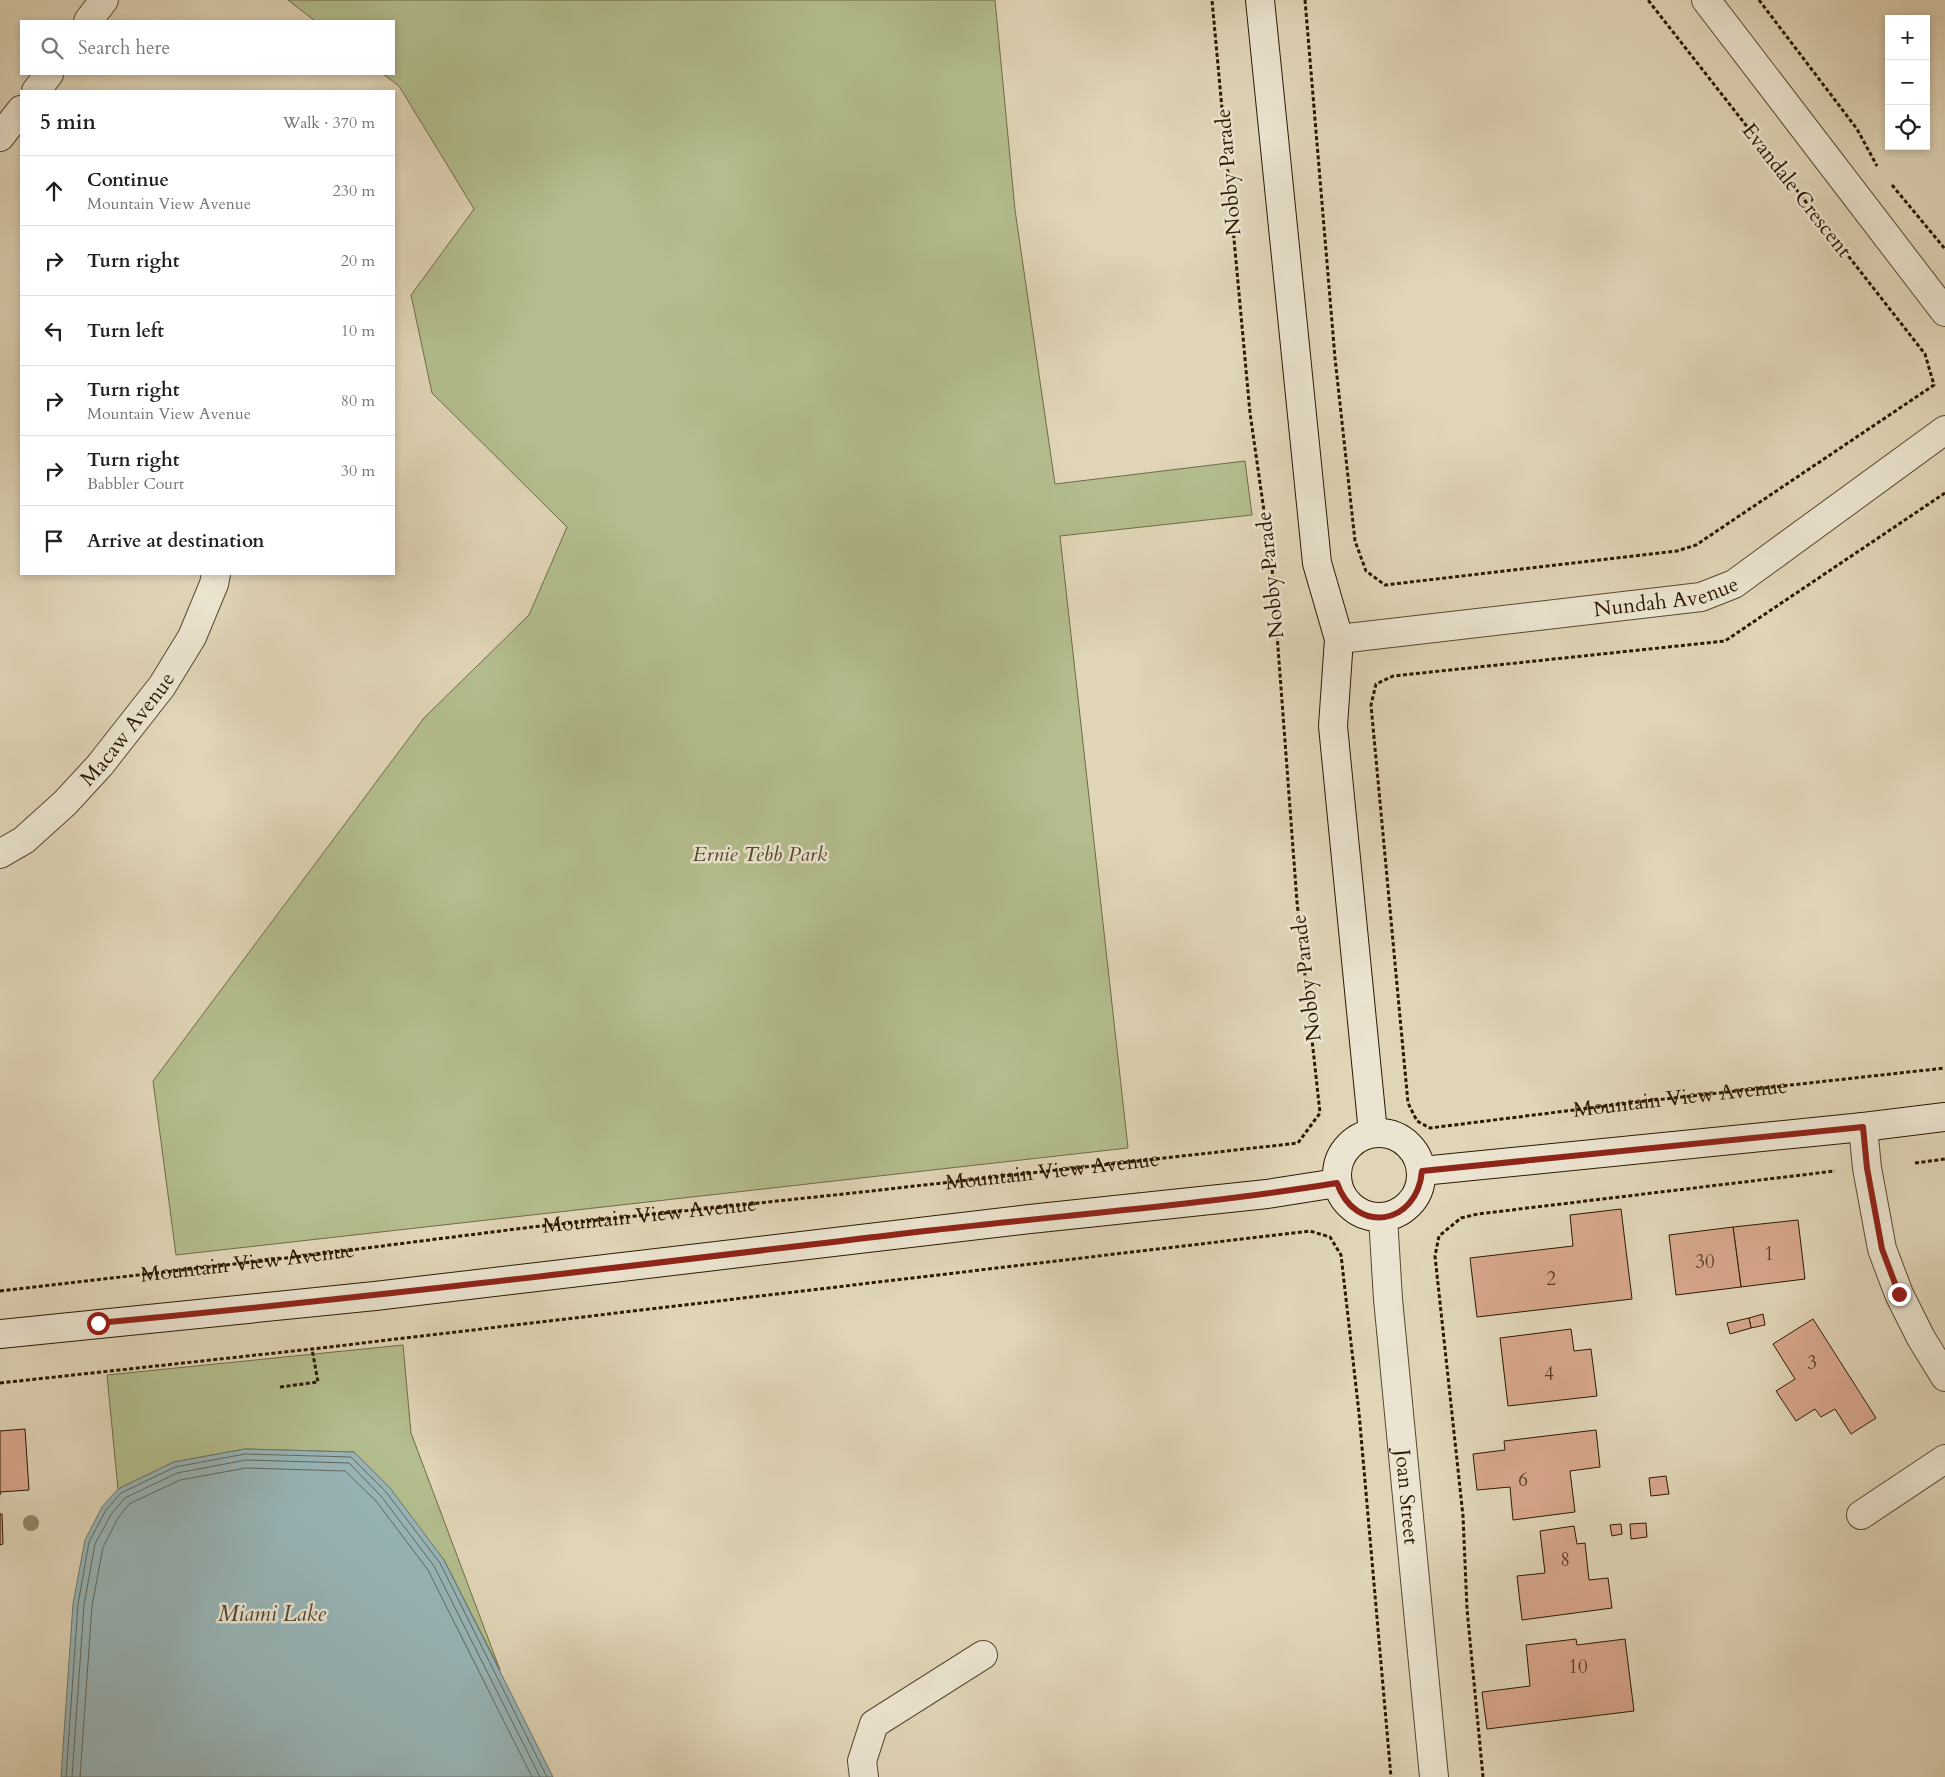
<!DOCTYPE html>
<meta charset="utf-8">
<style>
:root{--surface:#fff;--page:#f6f6f6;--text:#202124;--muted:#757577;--line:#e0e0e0}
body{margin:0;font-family:Cardo,serif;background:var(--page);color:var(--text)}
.controls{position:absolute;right:15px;top:15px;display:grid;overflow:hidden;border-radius:0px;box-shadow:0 2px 8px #0003}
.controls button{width:45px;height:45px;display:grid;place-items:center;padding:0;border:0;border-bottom:1px solid var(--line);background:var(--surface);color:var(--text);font:25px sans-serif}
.stop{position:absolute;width:15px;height:15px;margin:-11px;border:4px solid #8f2418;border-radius:50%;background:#fff}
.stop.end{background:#8f2418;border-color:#fff;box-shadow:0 1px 5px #0008}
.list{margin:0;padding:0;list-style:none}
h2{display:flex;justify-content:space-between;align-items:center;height:65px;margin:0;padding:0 20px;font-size:21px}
h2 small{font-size:16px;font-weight:400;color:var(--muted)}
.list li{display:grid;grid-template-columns:32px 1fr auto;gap:15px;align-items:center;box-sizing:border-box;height:70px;padding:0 20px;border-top:1px solid var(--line)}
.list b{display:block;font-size:19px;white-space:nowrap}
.list p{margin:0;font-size:16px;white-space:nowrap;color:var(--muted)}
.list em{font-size:16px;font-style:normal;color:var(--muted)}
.icon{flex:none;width:28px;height:28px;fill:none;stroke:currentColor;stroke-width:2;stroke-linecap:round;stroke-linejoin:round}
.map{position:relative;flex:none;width:1945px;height:1777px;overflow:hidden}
.search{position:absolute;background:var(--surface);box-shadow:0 2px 8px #0003;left:20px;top:20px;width:375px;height:55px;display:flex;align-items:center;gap:12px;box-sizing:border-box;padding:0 18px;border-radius:0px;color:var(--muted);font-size:19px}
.panel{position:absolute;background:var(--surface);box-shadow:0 2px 8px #0003;left:20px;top:90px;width:375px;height:485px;border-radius:0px}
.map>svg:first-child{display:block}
.green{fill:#b3bd8d;stroke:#706b48}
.water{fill:#98b6b9;stroke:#6d7770}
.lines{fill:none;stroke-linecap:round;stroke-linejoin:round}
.shore{stroke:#62685e;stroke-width:1}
.building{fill:#d8a78c;stroke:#2c1902}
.street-casing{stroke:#59482f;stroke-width:30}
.secondary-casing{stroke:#2c1902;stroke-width:30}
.path{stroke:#2c1902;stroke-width:3;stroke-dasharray:4 2.5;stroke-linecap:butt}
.street{stroke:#ebe4d0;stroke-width:28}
.secondary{stroke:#ebe4d0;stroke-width:28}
.tree{fill:#93896b}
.route{stroke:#8f2418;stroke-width:6}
.labels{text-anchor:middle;stroke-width:5;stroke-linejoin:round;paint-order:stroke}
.number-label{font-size:19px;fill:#573c24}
.street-label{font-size:21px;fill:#2c1902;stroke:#ebe4d0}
.park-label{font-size:21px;font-style:italic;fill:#544a2c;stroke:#ebe4d0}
.water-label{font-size:22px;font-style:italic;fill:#4c4839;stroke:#ebe4d0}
</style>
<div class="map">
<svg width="1945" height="1777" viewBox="0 0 1945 1777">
<rect width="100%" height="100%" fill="#e0d5b7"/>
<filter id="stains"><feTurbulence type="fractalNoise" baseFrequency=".004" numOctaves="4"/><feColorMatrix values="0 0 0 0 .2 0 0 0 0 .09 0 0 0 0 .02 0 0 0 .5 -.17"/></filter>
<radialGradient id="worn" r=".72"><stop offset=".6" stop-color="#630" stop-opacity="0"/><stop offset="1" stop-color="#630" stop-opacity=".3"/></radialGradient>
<g class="green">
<path d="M288 0H995L1015 210 1055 484 1245 461 1252 515 1060 536 1128 1148 176 1255 153 1081 424 718 529 615 567 527 432 393 411 295 474 209 399 86 383 74H394V21H315Z"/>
<path d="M403 1345 411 1433 500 1670 444 1560 354 1452 245 1449 174 1462 118 1489 107 1375Z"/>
</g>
<path class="water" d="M245 1449 354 1452 390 1488 444 1560 553 1777H61L73 1604 85 1540 102 1507 118 1489 174 1462Z"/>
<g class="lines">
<g class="shore">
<path d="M66 1777 78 1604 89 1542 106 1510 121 1493 175 1467 245 1454 351 1457 386 1492 440 1563 547 1777"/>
<path d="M72 1777 84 1605 95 1544 112 1513 125 1498 177 1473 246 1460 349 1463 381 1496 434 1566 540 1777"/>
<path d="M80 1777 92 1606 103 1547 118 1518 129 1504 180 1480 246 1468 345 1471 376 1501 428 1570 532 1777"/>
</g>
</g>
<g class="building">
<path d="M1621 1209 1632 1299 1477 1317 1470 1258 1573 1246 1570 1215Z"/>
<path d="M1798 1220 1805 1279 1741 1287 1733 1227Z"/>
<path d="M1733 1227 1741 1287 1676 1295 1669 1235Z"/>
<path d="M1763 1314 1765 1325 1751 1328 1749 1318Z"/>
<path d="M1749 1318 1751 1328 1730 1334 1727 1323Z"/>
<path d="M1813 1319 1876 1418 1851 1434 1835 1409 1821 1417 1815 1409 1796 1421 1776 1391 1795 1379 1773 1344Z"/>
<path d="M1571 1329 1574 1351 1591 1349 1597 1396 1508 1406 1500 1338Z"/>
<path d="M25 1429 29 1490 0 1492V1495V1431Z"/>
<path d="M1596 1430 1600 1467 1570 1471 1575 1512 1513 1520 1510 1487 1477 1490 1473 1454 1505 1450 1504 1441Z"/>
<path d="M1666 1476 1669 1494 1651 1496 1649 1478Z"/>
<path d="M0 1514H2L3 1544 0 1545Z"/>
<path d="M1646 1523 1647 1537 1631 1539 1630 1524Z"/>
<path d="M1621 1524 1622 1534 1612 1536 1610 1525Z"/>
<path d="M1574 1526 1577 1544 1585 1543 1589 1580 1608 1578 1612 1608 1522 1620 1517 1576 1545 1573 1540 1531Z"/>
<path d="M1576 1639 1577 1645 1625 1639 1634 1711 1487 1729 1482 1692 1530 1686 1526 1645Z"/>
</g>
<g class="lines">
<g class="street-casing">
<g id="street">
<path d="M1706 0 1945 312"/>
<path d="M88 21 104 0"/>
<path d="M36 91 49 74"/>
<path d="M0 137 21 110"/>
<path id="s3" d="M1339 639 1701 597 1734 584 1945 430"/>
<path id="s4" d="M0 854 24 840 65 803 100 765 162 686 192 637 214 584 216 574"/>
<path d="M1863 1127 1867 1168 1882 1249 1899 1294 1921 1338 1945 1377"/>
<path id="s5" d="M1383 1217 1388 1299 1434 1777"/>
<path d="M1861 1515 1945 1459"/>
<path d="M864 1777 862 1761 874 1724 983 1655"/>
</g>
</g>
<g class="secondary-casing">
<g id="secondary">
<path d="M1260 0 1317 563 1339 639 1333 726 1373 1133"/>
<circle cx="1379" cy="1175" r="42"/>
<path d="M1422 1171 1863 1127 1945 1117"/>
<path d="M0 1334 375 1296 1030 1219 1267 1194 1337 1183"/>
</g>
</g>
<g class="path">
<path d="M1305 0 1335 358 1355 541 1366 571 1385 585 1677 551 1696 545 1934 385 1925 354 1648 0"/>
<path d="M1759 0 1857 129 1877 166"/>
<path d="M1892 185 1945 249"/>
<path id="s1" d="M1945 493 1725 641 1393 676 1376 684 1371 705 1408 1103 1417 1121 1430 1128 1646 1101 1945 1068"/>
<path d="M1915 1163 1945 1159"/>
<path id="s2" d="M0 1291 303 1256 532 1227 853 1193 1298 1143 1320 1113 1297 902 1272 567 1250 413 1212 0"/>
<path d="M0 1383 312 1349 1310 1231 1330 1237 1341 1255 1359 1413 1391 1777"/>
<path d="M280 1387 318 1382 312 1349"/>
<path d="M1483 1777 1467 1609 1463 1516 1435 1256 1439 1236 1461 1218 1478 1214 1835 1171"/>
</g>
<use href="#street" class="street"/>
<use href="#secondary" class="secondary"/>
</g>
<circle class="tree" cx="31" cy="1523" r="8"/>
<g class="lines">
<path class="route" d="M98 1323C369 1298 638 1265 908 1233 1051 1216 1195 1206 1337 1183 1355 1235 1417 1226 1422 1171L1863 1127 1867 1168 1882 1249 1899 1294"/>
</g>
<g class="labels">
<g class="number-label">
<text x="1769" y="1260">1</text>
<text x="1705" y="1268">30</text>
<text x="1551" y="1285">2</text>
<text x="1812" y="1369">3</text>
<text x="1549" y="1380">4</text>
<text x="1523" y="1486">6</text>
<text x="1565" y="1566">8</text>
<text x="1578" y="1673">10</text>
</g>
<g class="street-label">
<text transform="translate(1228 172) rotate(-95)" y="7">Nobby Parade</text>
<text transform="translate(1797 190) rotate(52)" y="7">Evandale Crescent</text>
<text transform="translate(1270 575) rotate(-96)" y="7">Nobby Parade</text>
<text dy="7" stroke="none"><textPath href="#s3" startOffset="330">Nundah Avenue</textPath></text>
<text dy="7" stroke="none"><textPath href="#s4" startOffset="180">Macaw Avenue</textPath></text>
<text transform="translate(1306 978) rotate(-97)" y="7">Nobby Parade</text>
<text dy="7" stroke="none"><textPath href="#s1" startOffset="1326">Mountain View Avenue</textPath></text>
<text dy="7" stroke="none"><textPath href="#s2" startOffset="1059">Mountain View Avenue</textPath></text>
<text dy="7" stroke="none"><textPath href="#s2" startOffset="654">Mountain View Avenue</textPath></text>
<text dy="7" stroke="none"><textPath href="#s2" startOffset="249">Mountain View Avenue</textPath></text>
<text dy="7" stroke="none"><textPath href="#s5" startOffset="281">Joan Street</textPath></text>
</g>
<g class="park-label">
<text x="760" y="861">Ernie Tebb Park</text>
</g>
<g class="water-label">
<text x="272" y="1621">Miami Lake</text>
</g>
</g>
<rect width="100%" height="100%" filter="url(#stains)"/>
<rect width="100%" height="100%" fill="url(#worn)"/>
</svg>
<div class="controls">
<button>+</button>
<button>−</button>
<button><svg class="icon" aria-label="locate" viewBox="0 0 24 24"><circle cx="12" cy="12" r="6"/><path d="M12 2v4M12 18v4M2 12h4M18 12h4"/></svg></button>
</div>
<div class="stop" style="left:98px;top:1323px"></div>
<div class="stop end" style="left:1899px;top:1294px"></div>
<div class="search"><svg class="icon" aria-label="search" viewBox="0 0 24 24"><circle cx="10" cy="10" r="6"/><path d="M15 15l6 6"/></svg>Search here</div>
<section class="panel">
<h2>5 min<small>Walk · 370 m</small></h2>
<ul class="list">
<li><svg class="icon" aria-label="ahead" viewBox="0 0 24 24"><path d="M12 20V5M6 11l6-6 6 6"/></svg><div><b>Continue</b><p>Mountain View Avenue</p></div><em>230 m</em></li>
<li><svg class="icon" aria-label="right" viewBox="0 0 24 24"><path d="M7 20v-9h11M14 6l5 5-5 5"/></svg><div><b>Turn right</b></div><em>20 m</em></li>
<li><svg class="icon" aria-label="left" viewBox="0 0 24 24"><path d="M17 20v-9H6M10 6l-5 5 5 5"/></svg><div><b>Turn left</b></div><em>10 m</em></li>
<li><svg class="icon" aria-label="right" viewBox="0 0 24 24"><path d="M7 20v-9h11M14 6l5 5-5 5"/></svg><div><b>Turn right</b><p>Mountain View Avenue</p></div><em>80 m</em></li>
<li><svg class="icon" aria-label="right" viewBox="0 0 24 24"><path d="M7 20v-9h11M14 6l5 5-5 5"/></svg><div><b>Turn right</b><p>Babbler Court</p></div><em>30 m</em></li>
<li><svg class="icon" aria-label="arrive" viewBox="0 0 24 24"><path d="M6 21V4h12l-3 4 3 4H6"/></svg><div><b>Arrive at destination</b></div></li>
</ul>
</section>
</div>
